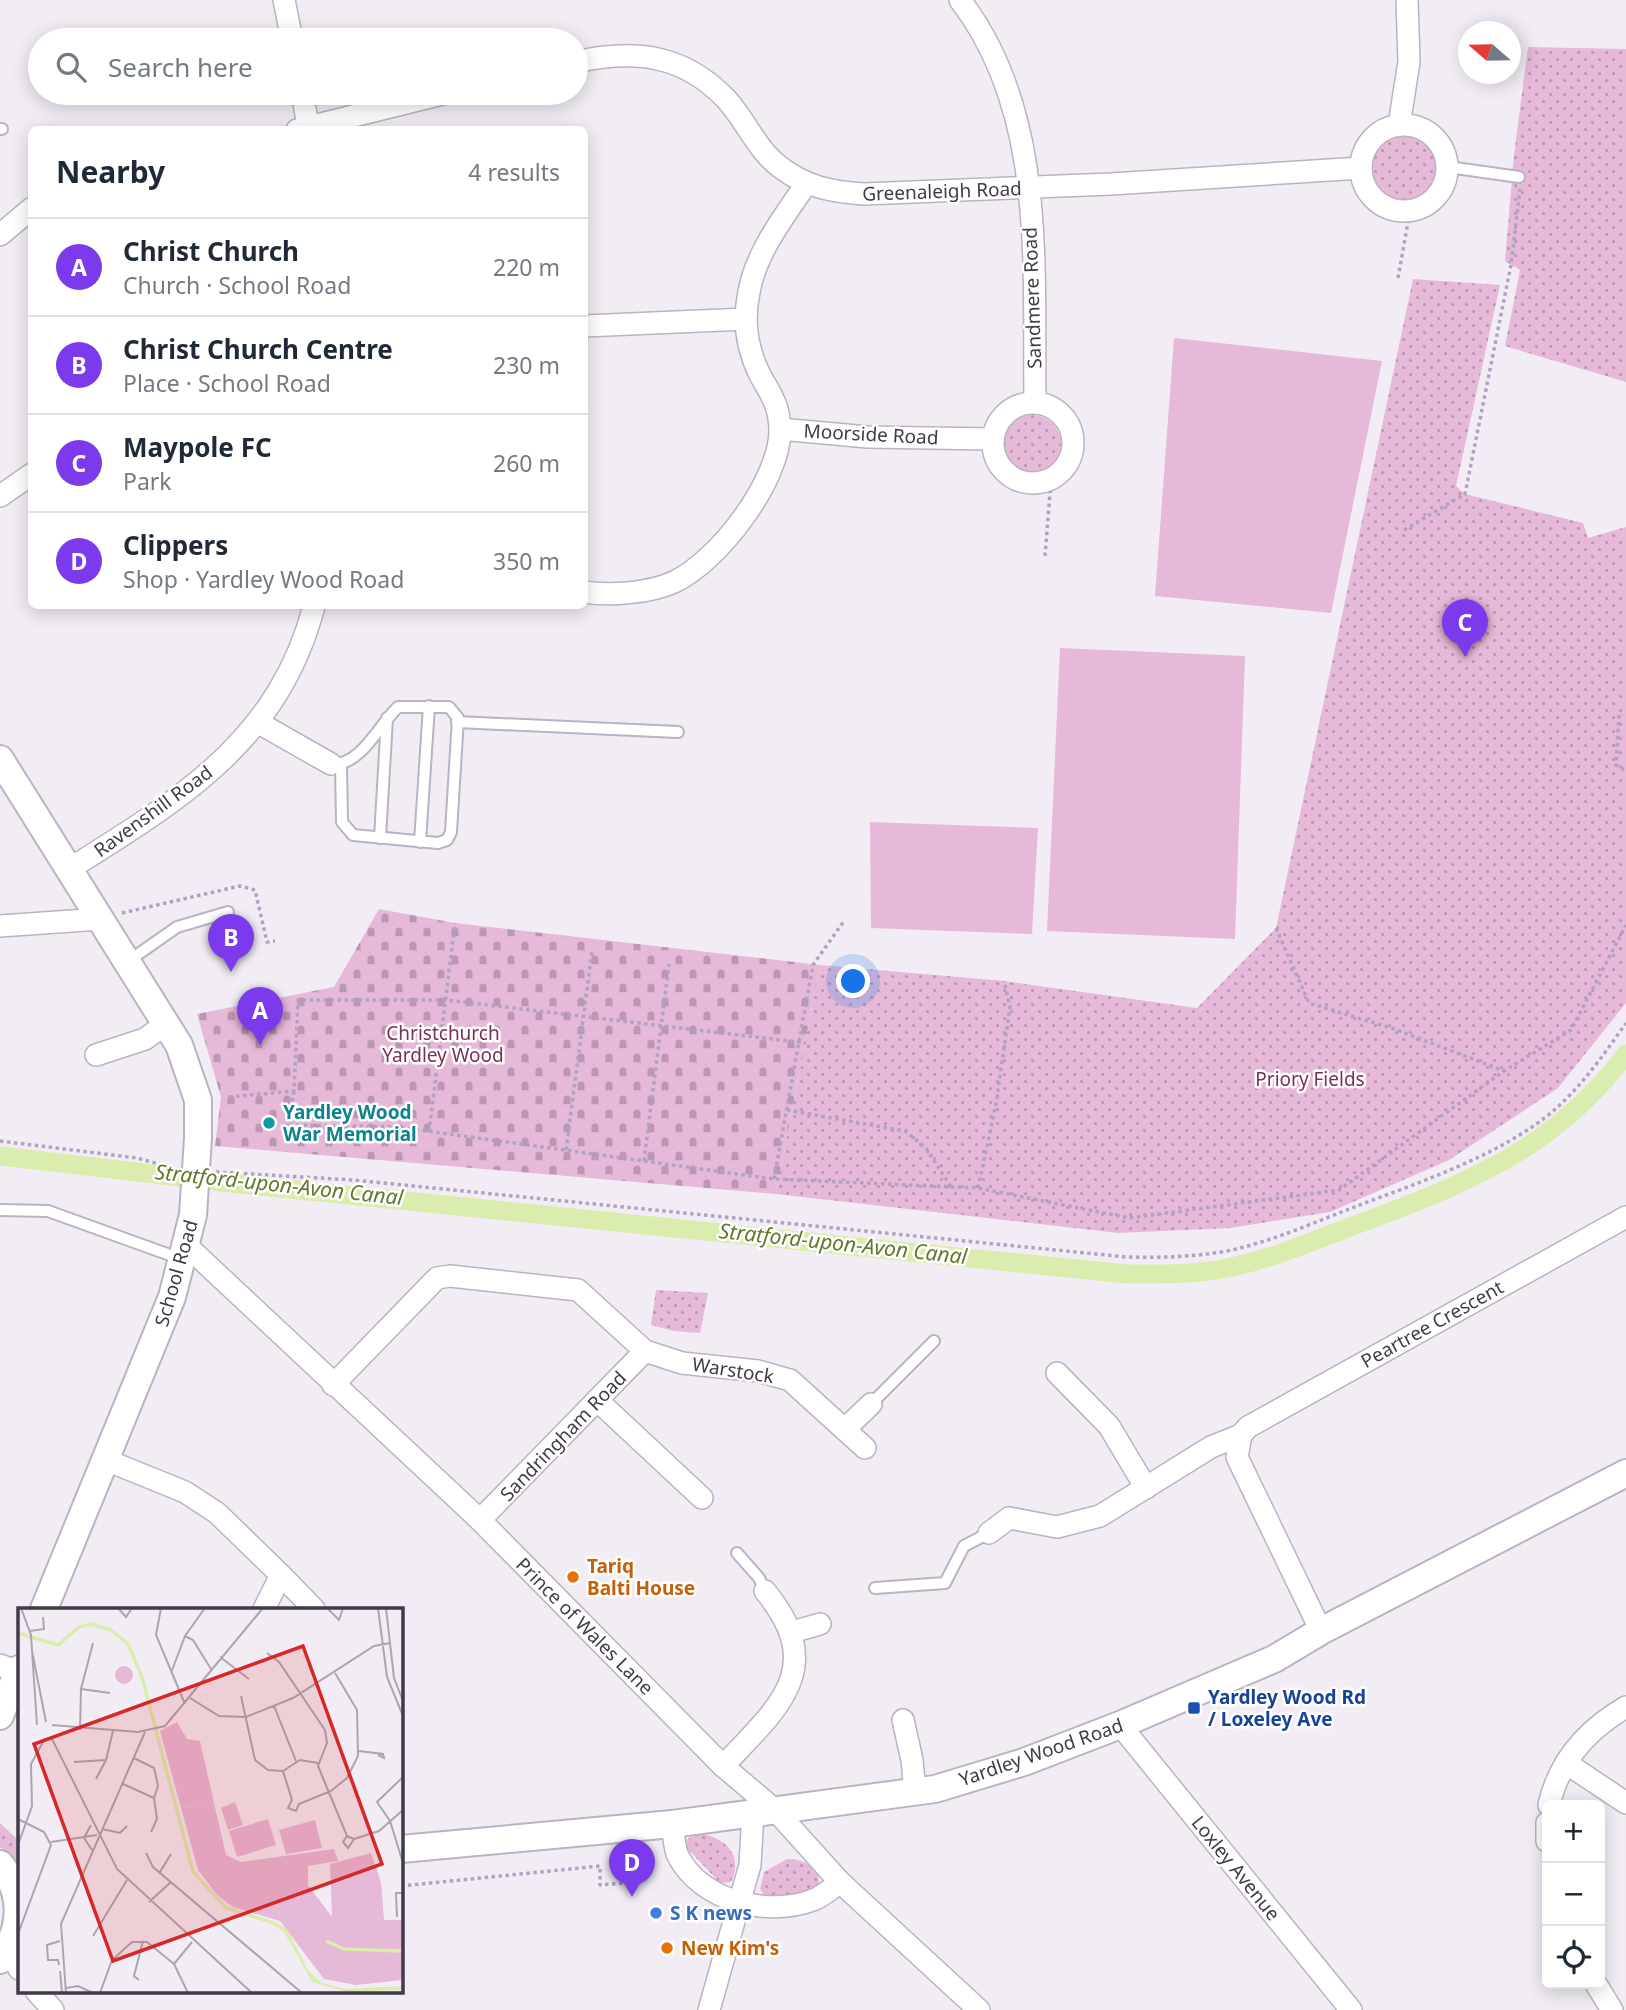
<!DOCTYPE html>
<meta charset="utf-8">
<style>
:root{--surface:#fff;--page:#f2f2f3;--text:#1f2937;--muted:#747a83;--line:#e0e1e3;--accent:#7c3aed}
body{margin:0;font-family:"Noto Sans",sans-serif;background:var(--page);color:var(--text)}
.controls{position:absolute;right:21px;bottom:21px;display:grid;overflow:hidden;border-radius:10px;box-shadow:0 4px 18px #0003}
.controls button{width:63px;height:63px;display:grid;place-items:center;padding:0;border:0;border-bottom:2px solid var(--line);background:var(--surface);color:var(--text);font:35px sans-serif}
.compass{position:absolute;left:1458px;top:21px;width:63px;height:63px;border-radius:50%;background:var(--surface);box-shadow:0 4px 18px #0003;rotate:290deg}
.you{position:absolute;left:854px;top:982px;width:24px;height:24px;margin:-18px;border:5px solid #fff;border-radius:50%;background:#1a73e8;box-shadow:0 0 0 10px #1a73e833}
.badge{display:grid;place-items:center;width:46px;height:46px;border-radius:50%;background:var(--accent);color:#fff;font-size:23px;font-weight:700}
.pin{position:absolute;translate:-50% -58px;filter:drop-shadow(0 2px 4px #0008)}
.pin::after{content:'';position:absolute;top:37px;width:24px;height:21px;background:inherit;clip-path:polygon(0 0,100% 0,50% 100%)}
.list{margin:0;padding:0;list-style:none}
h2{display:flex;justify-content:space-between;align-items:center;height:91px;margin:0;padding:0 28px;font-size:30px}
h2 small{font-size:23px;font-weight:400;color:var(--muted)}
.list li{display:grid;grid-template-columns:46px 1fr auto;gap:21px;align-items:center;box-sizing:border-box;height:98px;padding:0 28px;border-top:2px solid var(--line)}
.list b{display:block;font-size:26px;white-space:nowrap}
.list p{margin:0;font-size:23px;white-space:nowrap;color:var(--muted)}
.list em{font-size:23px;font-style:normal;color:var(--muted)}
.icon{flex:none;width:38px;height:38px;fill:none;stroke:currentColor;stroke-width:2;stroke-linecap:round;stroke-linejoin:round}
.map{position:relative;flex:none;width:1626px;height:2010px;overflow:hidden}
.search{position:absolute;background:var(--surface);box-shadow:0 4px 18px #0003;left:28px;top:28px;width:560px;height:77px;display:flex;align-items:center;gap:18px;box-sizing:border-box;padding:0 24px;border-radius:38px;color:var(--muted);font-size:26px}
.panel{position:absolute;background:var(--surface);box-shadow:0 4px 18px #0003;left:28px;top:126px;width:560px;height:483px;border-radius:10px}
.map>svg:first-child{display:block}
.green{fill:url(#green-dots)}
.cemetery{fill:url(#cemetery-stones)}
.pitch{fill:#e6b9d8}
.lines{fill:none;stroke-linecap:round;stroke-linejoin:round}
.canal{stroke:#dbedae;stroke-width:19}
.service-casing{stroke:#bbb2c3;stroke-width:14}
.minor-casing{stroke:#bbb2c3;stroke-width:24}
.tertiary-casing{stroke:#bbb2c3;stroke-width:30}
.path{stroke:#b2a2c1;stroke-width:3.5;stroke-dasharray:3.5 3.5;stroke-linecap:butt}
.service{stroke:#fff;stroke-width:10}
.minor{stroke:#fff;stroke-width:21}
.tertiary{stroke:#fff;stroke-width:26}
.tertiary-bridge-casing{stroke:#bbb2c3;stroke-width:30;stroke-linecap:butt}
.tertiary-bridge{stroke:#fff;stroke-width:26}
.culture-dot{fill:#0f9aa8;stroke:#fff;stroke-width:2.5}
.food-dot{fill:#e8710a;stroke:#fff;stroke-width:2.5}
.transit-dot{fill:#1a4fb4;stroke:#fff;stroke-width:2.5}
.shop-dot{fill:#3f7fe0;stroke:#fff;stroke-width:2.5}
.labels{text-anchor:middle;stroke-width:5;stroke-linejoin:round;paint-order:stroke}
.street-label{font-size:19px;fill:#423a4a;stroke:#fff}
.park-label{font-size:19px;fill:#793055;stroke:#fff}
.culture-label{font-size:19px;font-weight:bold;fill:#0d838f;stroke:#fff;text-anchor:start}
.food-label{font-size:19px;font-weight:bold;fill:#c56008;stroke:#fff;text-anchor:start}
.transit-label{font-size:19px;font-weight:bold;fill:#164399;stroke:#fff;text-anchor:start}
.shop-label{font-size:19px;font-weight:bold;fill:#366cbe;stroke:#fff;text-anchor:start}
.water-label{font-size:21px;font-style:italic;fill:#62782b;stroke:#fff}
.inset-river{fill:none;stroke:#dbedae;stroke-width:3.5}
.inset-road{fill:none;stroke:#aca5b1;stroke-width:2}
.view{fill:#d62828;fill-opacity:0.15;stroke:#d62828;stroke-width:3.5}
.inset-edge{fill:none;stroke:#423a4a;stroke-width:3.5}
</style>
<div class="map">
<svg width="1626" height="2010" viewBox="0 0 1626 2010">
<defs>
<pattern id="green-dots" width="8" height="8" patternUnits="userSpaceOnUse" patternTransform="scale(1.75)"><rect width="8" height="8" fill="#e6b9d8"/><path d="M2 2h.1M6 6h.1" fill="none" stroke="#bc97b1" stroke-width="1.8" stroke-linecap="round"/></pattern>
<pattern id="cemetery-stones" width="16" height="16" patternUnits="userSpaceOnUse" patternTransform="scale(1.75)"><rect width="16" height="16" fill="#e6b9d8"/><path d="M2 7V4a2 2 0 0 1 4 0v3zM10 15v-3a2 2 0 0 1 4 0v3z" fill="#bc97b1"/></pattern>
</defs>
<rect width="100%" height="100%" fill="#f2edf5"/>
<g class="green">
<path d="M1528 47 1626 49V382L1505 346 1520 270 1505 261 1514 155Z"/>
<circle cx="1403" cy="167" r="34"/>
<path d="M1413 279 1500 285 1456 486 1465 494 1583 523 1588 538 1626 527V1003L1558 1088 1449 1160 1330 1212 1230 1228 1118 1233 776 1194 820 965 1004 981 1197 1008 1276 928Z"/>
<circle cx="1032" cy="444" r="29"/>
<path d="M656 1290 708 1293 700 1333 674 1331 651 1325Z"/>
<path d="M0 1823 19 1841V1866L0 1847Z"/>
<path d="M700 1833C725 1838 744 1855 731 1882L720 1883 686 1847 687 1839Z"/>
<path d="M787 1859C801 1859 808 1863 818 1872L819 1884C809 1897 779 1898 764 1895L760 1889 764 1872Z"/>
</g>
<path class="cemetery" d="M379 909 455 923 820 965 776 1194 215 1146 221 1097 197 1014 334 987Z"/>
<g class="pitch">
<path d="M1174 338 1382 361 1331 613 1155 596Z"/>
<path d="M1060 648 1245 656 1235 939 1047 931Z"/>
<path d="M870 822 1038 828 1032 934 871 928Z"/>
</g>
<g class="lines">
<path class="canal" d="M0 1156 239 1184 1127 1274C1160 1274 1194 1275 1227 1268 1270 1260 1312 1241 1353 1226 1462 1185 1554 1151 1626 1054"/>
<g class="service-casing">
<g id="service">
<path d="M0 129H2"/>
<path d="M1448 167 1519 177"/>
<path d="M457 722 678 732"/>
<path d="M331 764C360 767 379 725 398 707H449L458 718 451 832 447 840 438 843 353 835 342 822 341 765"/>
<path d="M380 838 387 718"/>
<path d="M420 842 429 706"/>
<path d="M127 962 177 927 228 912"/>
<path d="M0 1210 48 1211 181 1259"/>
<path d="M871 1404 934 1341"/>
<path d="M737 1553 759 1578 765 1591"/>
<path d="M875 1588 945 1583 964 1546 989 1533"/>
</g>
</g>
<g class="minor-casing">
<g id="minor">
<path d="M284 0 292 40"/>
<path d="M960 0C1047 113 1033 268 1035 402"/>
<path d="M576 62C634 49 684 54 727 100 746 121 757 150 780 167 806 187 832 192 864 194L1111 184 1361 168"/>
<path d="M302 93 309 130"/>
<circle cx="1404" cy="168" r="43"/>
<path d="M1399 125 1409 62 1407 0"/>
<path d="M297 130 446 93"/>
<path d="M0 235 32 208"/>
<path d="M584 326 746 319"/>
<circle cx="1033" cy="443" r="40"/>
<path d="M780 429 868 437 992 439"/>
<path d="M0 496 32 474"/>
<path d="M584 592C611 596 650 593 674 582 719 561 781 479 780 429 779 404 771 395 760 375 747 349 743 320 749 292 756 252 784 217 806 184"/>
<path d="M259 723 331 764"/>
<path d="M71 868C181 799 279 740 314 606"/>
<path d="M0 926 100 919"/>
<path d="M96 1055 145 1039 167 1023"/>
<path d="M187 1246 480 1520 723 1766 776 1811 840 1882 979 2010"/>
<path d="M1057 1373 1109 1426 1146 1488"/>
<path d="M333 1385 437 1278 450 1276 578 1290 645 1351 682 1363 758 1371 790 1380 865 1448"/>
<path d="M597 1400 702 1498"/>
<path d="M846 1428 871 1404"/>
<path d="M1241 1435 1237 1457 1321 1631"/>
<path d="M106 1460 185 1492 217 1513 281 1575 264 1609"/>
<path d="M480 1520 645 1351"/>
<path d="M989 1533 1009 1518 1057 1527 1100 1516 1211 1447 1241 1435 1248 1427 1626 1217"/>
<path d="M281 1575 314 1609"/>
<path d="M792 1632 820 1624"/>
<path d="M0 1665 18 1672"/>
<path d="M903 1720 912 1760 915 1792"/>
<path d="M1120 1725 1351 2010"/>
<path d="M1566 1763 1626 1803"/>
<path d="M723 1766C779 1707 828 1668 765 1591"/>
<path d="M1549 1805C1559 1761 1588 1729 1626 1707"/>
<path d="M1547 1823V1841"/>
<path d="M672 1824C674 1834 674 1848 678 1856 702 1902 768 1917 813 1900 822 1897 832 1888 840 1882"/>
<path d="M10 1945 19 1969"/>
<path d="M1596 1984 1612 2010"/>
<path d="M36 1991 53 2010"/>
<path d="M709 2010 750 1865 753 1813"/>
</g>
</g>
<g class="tertiary-casing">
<g id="tertiary">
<path d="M0 759 179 1045 198 1100V1138"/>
<path d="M44 1609 172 1297 193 1215"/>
<path d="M0 1716 19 1669"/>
<path d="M401 1849 672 1824 935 1789 1024 1762 1120 1725 1274 1659 1321 1631 1626 1473"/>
<path d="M0 1864C25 1894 22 1930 0 1960"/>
</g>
</g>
<g class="path">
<path d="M1398 278 1410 211"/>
<path d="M1404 530 1465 494 1511 265 1520 189"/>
<path d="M1045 556 1051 480"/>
<path d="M1619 715 1616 765 1626 771"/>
<path d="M122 913 240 886 255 890 267 942 275 941"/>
<path d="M1276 928 1309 1003 1394 1029 1504 1071"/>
<path d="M294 1091 289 1125 398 1127 774 1179 978 1188 1129 1218 1339 1190 1504 1071 1571 1030 1626 925"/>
<path d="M229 1097 294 1091 298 1000H446L806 1043"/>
<path d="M787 1110 905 1131 926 1148 951 1187"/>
<path d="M429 1132 455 923"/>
<path d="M0 1141 137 1158 174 1168"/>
<path d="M566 1150 592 951"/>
<path d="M644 1161 669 964"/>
<path d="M216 1172 353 1180 1126 1257C1160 1258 1193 1257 1227 1251 1271 1242 1315 1222 1357 1206 1417 1183 1481 1162 1535 1125 1573 1099 1600 1060 1626 1023"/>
<path d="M774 1179 813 965 844 921"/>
<path d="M978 1188 996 1104 1010 1007 1004 981"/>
<path d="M401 1886 600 1866V1885L637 1882"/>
</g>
<use href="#service" class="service"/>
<use href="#minor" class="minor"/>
<use href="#tertiary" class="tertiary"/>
<g class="tertiary-bridge-casing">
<path id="tertiary-bridge" d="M193 1215 198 1138"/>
</g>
<use href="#tertiary-bridge" class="tertiary-bridge"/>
</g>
<circle class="culture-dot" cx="269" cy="1123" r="7"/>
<g class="food-dot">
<circle cx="573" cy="1577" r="7"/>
<circle cx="667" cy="1948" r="7"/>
</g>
<rect class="transit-dot" x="1187" y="1701" width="14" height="14" rx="3.5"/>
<circle class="shop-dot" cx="656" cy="1913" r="7"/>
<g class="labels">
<g class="street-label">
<text transform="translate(942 191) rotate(-2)" y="7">Greenaleigh Road</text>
<text transform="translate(1032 298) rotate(-92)" y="7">Sandmere Road</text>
<text transform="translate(871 434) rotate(3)" y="7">Moorside Road</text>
<text transform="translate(153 811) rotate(-36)" y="7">Ravenshill Road</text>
<text transform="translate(176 1273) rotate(-74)" y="7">School Road</text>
<text transform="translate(1432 1324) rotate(-29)" y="7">Peartree Crescent</text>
<text transform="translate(733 1370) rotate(9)" y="7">Warstock</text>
<text transform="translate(563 1436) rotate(-46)" y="7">Sandringham Road</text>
<text transform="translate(585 1626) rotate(45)" y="7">Prince of Wales Lane</text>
<text transform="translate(1041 1752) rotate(-19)" y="7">Yardley Wood Road</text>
<text transform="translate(1236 1868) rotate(51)" y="7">Loxley Avenue</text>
</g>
<g class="park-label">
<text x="443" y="1040">Christchurch<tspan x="443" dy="22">Yardley Wood</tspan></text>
<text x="1310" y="1086">Priory Fields</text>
</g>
<g class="culture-label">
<text x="283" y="1119">Yardley Wood<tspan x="283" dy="22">War Memorial</tspan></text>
</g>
<g class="food-label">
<text x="587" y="1573">Tariq<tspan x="587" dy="22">Balti House</tspan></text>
<text x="681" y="1955">New Kim's</text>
</g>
<g class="transit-label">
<text x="1208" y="1704">Yardley Wood Rd<tspan x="1208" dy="22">/ Loxeley Ave</tspan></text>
</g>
<g class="shop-label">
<text x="670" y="1920">S K news</text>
</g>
<g class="water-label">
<text transform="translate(279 1185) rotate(6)" y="7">Stratford-upon-Avon Canal</text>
<text transform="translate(843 1244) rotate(6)" y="7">Stratford-upon-Avon Canal</text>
</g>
</g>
<g transform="translate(18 1608)">
<rect width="385" height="385" fill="#f2edf5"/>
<path d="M196 195 208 247 223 254 316 241 320 253 290 258V277L314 309 312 256 353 245 363 274 366 312H385V372L338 377 306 371 262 313 215 299 200 288 180 262 163 200Z" fill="#e6b9d8"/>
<path d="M330 331 369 332 381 339V344L331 346Z" fill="#e6b9d8"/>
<path d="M159 114 169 131 182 133 196 195 163 200 142 123Z" fill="#e6b9d8"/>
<path d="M97 67a9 9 0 1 1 18 0a9 9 0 1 1-18 0ZM217 194 225 217 210 222 203 200ZM250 211 258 237 219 249 211 223ZM297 212 304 240 268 246 261 222Z" fill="#e6b9d8"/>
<path d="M269 321 290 362 304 375 328 381 384 378 385 382 329 384 294 374 266 324Z" fill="#dbedae"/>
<path class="inset-river" d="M0 25 40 37 61 19 73 16 93 22 110 36 124 69 175 264 208 300 256 315 269 324M308 333 326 341 385 343"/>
<path class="inset-road" d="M3 0 13 27 19 117M100 0 108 9 114 0M143 0 138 27 167 96M309 0 321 12 325 0M360 0 369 69 385 108M368 0 376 70 385 93M12 23 26 21 25 9M167 28 175 32 193 61M14 43 28 114M249 45 261 54 307 122 309 135 300 158 329 228 336 231M202 49 231 71M153 65 167 28 187 0M63 81 92 85M223 88 237 152 250 162 265 163M172 90 201 108 228 109 275 90 356 38 372 35M256 98 278 153M34 117 120 124 147 118 245 0M62 122 63 81 75 35M34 131 99 261 234 385M341 143 365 146 366 150 360 147M116 150 136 160 140 178 136 190M56 154 88 152 95 123M265 163 282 152 300 155M265 163 274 192M385 169 359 194 372 213 385 255M78 171 88 152M105 176 136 190M274 192 270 200 278 203 281 196 313 183 329 170 340 148 339 102 317 65M0 211 26 224 33 237 0 326M73 217 66 230 74 242M84 221 102 225 109 218M133 224 139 211 136 190M329 228 325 234 330 240 336 231M336 231 361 223 385 202M33 234 79 227M0 237 14 198 13 156 25 134M128 245 135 259 284 385M142 264 153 246M131 294 153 274M379 309 378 285H385M75 328 109 272M41 357 40 352H30L29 337 42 333M42 363 44 385M121 372 116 368 125 333M48 380 60 378 75 385M48 385 43 316 127 124M82 385 94 352 114 334H129L156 356M170 385 156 356 174 334"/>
<path class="view" d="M285 38 364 256 95 353 16 136Z"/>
<rect width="385" height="385" class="inset-edge"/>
</g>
</svg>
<div class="controls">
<button>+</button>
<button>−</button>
<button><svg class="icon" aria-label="locate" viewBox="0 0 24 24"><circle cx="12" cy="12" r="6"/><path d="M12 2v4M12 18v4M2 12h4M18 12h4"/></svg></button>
</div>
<svg class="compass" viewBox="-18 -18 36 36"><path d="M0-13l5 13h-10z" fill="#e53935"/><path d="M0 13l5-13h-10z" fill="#747a83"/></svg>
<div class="you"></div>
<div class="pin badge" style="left:260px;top:1045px">A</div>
<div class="pin badge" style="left:231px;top:972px">B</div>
<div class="pin badge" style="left:1465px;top:657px">C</div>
<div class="pin badge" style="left:632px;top:1897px">D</div>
<div class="search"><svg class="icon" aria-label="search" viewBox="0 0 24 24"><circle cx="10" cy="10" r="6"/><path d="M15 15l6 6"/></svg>Search here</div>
<section class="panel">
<h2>Nearby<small>4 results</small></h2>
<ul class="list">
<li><span class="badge">A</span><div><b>Christ Church</b><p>Church · School Road</p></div><em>220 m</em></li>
<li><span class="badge">B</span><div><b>Christ Church Centre</b><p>Place · School Road</p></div><em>230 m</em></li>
<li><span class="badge">C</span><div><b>Maypole FC</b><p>Park</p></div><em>260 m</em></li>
<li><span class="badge">D</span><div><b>Clippers</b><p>Shop · Yardley Wood Road</p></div><em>350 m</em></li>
</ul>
</section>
</div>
